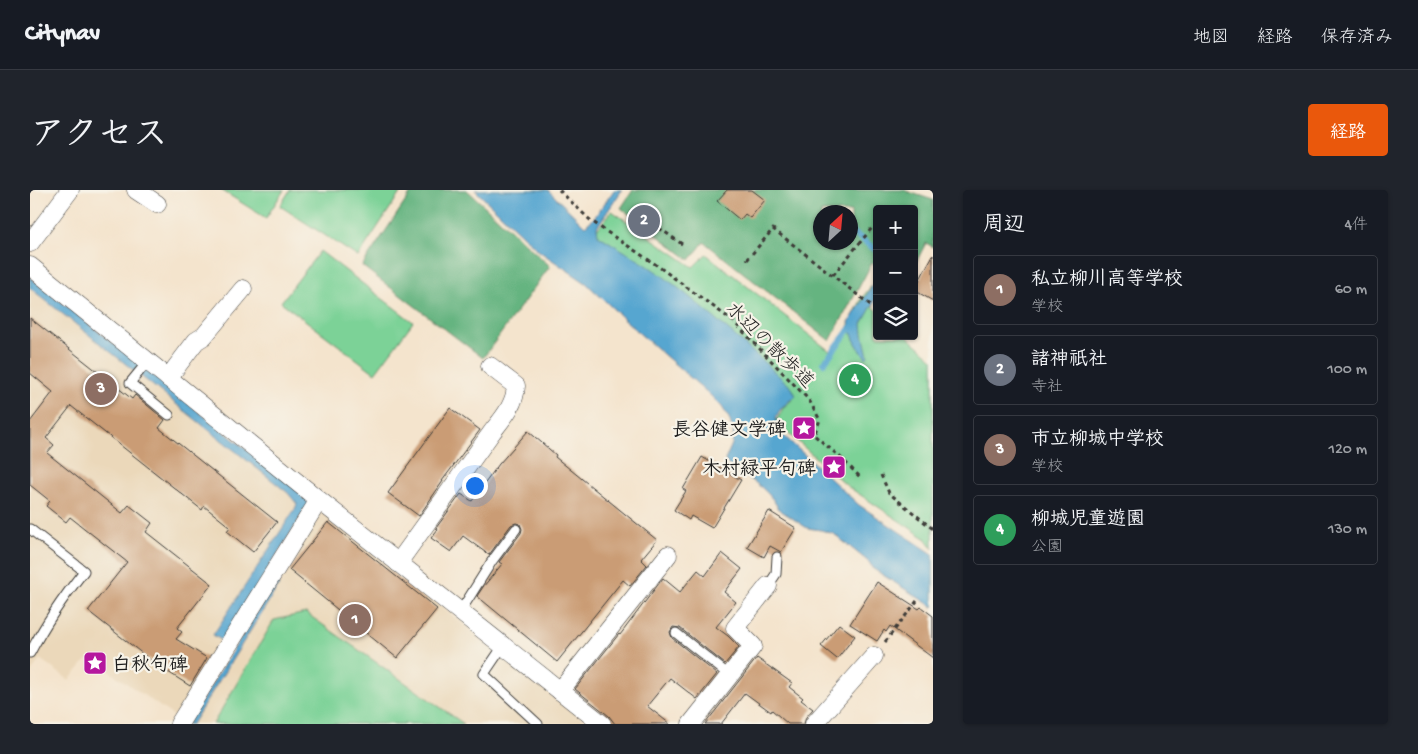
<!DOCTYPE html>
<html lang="ja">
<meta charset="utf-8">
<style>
:root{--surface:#171b24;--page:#20242c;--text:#f1f3f6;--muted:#9ea1a6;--line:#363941;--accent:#ea580c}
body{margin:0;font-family:"Gochi Hand","Klee One",sans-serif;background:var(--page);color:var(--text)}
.controls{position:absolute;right:15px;top:15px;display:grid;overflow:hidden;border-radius:5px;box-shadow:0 1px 4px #0004}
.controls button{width:45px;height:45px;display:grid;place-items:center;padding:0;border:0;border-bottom:1px solid var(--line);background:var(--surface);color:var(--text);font:25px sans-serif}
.compass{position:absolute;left:783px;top:15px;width:45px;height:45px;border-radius:50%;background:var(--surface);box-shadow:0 1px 4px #0004;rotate:26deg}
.you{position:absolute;left:444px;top:295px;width:18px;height:18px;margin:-12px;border:4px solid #fff;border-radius:50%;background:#1a73e8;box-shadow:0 0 0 8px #1a73e833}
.badge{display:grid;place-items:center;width:32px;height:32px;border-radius:50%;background:var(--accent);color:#fff;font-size:16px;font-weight:700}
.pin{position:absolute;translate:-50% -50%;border:2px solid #fff;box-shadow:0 1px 5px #0006}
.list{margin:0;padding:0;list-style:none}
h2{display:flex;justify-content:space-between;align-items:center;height:65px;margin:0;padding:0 20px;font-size:21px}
h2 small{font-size:16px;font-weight:400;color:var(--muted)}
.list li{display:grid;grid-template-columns:32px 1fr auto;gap:15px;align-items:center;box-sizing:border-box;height:70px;margin:0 10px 10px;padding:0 10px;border:1px solid var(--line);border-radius:5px}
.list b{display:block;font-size:19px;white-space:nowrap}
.list p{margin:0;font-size:16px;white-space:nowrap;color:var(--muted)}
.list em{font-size:16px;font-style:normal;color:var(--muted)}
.icon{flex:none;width:28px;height:28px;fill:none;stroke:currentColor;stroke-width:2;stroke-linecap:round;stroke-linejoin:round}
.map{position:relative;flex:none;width:903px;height:534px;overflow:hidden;border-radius:5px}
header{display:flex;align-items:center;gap:30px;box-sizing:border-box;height:70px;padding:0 25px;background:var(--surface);border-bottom:1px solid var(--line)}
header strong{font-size:24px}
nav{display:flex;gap:28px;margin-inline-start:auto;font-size:18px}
.intro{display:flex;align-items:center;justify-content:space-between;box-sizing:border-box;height:120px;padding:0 30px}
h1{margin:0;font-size:35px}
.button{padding:12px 22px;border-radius:5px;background:var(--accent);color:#fff;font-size:18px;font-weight:700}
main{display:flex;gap:30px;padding:0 30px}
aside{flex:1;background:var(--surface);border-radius:5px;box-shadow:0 1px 4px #0004}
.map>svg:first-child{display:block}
.built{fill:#ebd8ba}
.green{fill:#7cd297;stroke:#4c775a}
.forest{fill:#65b480;stroke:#40684e;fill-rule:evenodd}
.water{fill:#56a6d0;stroke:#396176}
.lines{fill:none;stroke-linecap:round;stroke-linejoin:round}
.stream{stroke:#56a6d0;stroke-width:6}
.building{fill:#ca9c74}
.lane-casing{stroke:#3c3a37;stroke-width:11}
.street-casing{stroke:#3c3a37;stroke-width:19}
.path{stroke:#3c3a37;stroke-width:3;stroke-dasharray:4 4;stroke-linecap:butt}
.lane{stroke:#fff;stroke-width:9}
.street{stroke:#fff;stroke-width:18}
.labels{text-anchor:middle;stroke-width:4.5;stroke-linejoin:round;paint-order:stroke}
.street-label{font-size:19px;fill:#1c1c1c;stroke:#f7f3e8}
.poi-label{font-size:19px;font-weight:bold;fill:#1c1c1c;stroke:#f7f3e8;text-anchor:end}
</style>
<header>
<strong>Citynav</strong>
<nav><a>地図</a><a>経路</a><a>保存済み</a></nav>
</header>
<div class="intro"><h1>アクセス</h1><a class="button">経路</a></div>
<main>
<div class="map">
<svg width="903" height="534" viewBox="0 0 903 534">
<rect width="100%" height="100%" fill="#f7f3e8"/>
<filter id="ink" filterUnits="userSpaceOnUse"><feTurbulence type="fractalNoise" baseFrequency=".02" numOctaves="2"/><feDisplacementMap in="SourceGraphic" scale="10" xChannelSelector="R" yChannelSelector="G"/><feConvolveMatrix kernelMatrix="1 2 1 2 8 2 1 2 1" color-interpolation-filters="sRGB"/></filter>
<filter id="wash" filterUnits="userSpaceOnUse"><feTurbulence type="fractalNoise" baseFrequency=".0096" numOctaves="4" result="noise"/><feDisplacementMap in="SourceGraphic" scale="20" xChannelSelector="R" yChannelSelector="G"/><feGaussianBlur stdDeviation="1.12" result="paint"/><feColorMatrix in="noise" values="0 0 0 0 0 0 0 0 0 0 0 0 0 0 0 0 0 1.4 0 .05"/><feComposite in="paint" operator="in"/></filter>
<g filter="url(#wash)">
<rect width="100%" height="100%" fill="#f4e4cd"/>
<g class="built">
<path d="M0 85 282 313 148 529 59 467 39 490 10 469 0 484Z"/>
<path d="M296 324 558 534H155L288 325Z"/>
</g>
<g class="green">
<path d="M191 0H254L236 28Z"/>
<path d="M260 0H372L328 67 250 16Z"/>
<path d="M582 21 663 77 676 64 801 162 813 147 832 108 841 96 844 118 847 120V146H877L903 169V359L895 348 817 296 746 232 753 218 766 206 562 46Z"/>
<path d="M290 61 383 132 345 183 251 112Z"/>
<path d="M276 423 434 534H183L244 430Z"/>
</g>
<g class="forest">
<path d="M383 0H437L520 76 453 168 332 76Z"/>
<path d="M603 0H873L903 10V57L896 53 884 76V19H847V75L842 73 800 151 674 52 660 70 591 18ZM791 22H821V52H791Z"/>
</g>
<g class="water">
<path d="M445 0H518L555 36 564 28 584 0H592L567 37 568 45C593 61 619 75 642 93 684 126 723 162 762 198L766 206C759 211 745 221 746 231 747 235 751 241 753 245L829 315 903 364V417L842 378 840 373 804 344 791 340 777 338 747 318V316C737 297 715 286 697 274L695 270 702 254 704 242 701 239 702 237 699 228 692 217 678 203 609 143 556 93 509 61Z"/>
<path d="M847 83V107L832 134 833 144 838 166 836 168C826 154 822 149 819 132L843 95Z"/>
<path d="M0 87 281 311 193 451 183 445 265 319 267 314 258 303 0 98Z"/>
<path d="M246 391 249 395 162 534H157Z"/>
</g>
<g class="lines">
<g class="stream">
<path d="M821 41 847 61"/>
<path d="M794 173 825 132"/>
</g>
</g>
<g id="blocks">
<g class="building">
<path d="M697 0H722L735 10 720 28 715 24 710 30 687 11Z"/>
<path d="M903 65V111L884 100Z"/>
<path d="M0 128 102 209 105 205 135 230 129 238 247 332 223 362 197 341 200 337 174 316 172 320 41 216 16 248 24 255 17 263 92 323 99 315 122 333 116 342 182 394 147 438 152 442 146 449 177 468 160 496 138 482 137 483 58 421 97 372 40 327 36 332 16 316 20 311 0 295V232L23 202 0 183Z"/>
<path d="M420 218 450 240 412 291H413L389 326 358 303Z"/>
<path d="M498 241 526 265 525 267 627 350 611 369 617 375 600 396 593 390 527 472 447 406 453 397 472 374 469 372 491 343 492 339 490 334 486 333 481 335 459 365 433 346 421 362 401 348 408 339 406 338 431 304 442 311 469 274Z"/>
<path d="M672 267 711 290 682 338 661 326 659 330 644 320 656 301 653 299Z"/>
<path d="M739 321 766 338 751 362 740 356 734 367 717 357Z"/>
<path d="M298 332 407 419 367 468 259 380Z"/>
<path d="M692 363 712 379 694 402 706 412 686 437 698 446 709 457 695 474 650 438 643 437 640 442 642 448 687 484 667 509 640 488 617 516 640 534H585L579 526 545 499 589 444 590 445 633 388 650 402 668 380 675 386Z"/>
<path d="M847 392 889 419 891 417 903 426V468L860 436 856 442 854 440 847 451 820 434Z"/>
<path d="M809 434 825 446 807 469 791 456Z"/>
<path d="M727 468 762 493 759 497 773 508 771 510 783 519 776 527 774 534H758L742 520 741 522 715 503 691 534H675Z"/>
</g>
</g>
</g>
<g filter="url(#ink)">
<use href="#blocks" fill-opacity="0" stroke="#3c3a37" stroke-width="1"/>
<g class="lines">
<g class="lane-casing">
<g id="lane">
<path d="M118 171 100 193 139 225"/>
<path d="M0 339 54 381C32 409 16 432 0 463"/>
<path d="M738 396 746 384 747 367"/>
<path d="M430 422 462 371 486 339"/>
<path d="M646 443 699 485"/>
<path d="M473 456 454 484 508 534"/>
</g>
</g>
<g class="street-casing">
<g id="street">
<path d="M106 0 127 14"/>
<path d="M0 53 40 0"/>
<path d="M0 76 289 310 572 534"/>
<path d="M138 188 166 151 174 146 213 99"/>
<path d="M368 373 462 242C473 228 485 215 486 196L460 176"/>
<path d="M530 501 638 365"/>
<path d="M149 534 289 310"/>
<path d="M661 534 723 456 705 438 738 396"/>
<path d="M784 534 844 466"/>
</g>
</g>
<g class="path">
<path d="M529 0 559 29 574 40 625 74 703 131 779 210 790 230 784 245 810 267 832 289"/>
<path d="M629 38 652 54"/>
<path d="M717 70 743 39 847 120"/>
<path d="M803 85 842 38"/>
<path d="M851 285 859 303 903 339"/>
<path d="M855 452 887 411"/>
</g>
<use href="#lane" class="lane"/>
<use href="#street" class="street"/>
</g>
</g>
<defs>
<g id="sight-square" transform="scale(1.25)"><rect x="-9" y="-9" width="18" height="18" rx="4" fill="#b5179e" stroke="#f7f3e8"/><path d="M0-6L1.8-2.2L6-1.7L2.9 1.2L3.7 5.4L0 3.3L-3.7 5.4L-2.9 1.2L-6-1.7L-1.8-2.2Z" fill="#fff"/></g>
</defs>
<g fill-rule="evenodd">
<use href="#sight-square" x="774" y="238"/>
<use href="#sight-square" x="804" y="277"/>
<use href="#sight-square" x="65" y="473"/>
</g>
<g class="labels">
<g class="street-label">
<text transform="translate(741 154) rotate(44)" y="7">水辺の散歩道</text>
</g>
<g class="poi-label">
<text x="756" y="245">長谷健文学碑</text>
<text x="786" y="284">木村緑平句碑</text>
<text x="82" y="480" text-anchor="start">白秋句碑</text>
</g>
</g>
</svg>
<div class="controls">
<button>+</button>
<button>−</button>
<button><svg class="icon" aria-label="layers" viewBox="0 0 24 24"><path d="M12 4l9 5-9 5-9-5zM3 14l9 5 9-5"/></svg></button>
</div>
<svg class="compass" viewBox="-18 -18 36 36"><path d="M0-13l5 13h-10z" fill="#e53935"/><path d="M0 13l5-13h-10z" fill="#9ea1a6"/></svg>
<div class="you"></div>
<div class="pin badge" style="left:325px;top:430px;background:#8d6e63">1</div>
<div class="pin badge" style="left:614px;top:31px;background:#6b7280">2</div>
<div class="pin badge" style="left:71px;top:199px;background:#8d6e63">3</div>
<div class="pin badge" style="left:825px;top:190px;background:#2e9e5b">4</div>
</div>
<aside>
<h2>周辺<small>4件</small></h2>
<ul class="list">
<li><span class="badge" style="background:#8d6e63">1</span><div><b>私立柳川高等学校</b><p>学校</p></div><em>60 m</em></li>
<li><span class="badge" style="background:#6b7280">2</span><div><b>諸神祇社</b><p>寺社</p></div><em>100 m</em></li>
<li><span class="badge" style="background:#8d6e63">3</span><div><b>市立柳城中学校</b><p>学校</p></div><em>120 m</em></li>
<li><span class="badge" style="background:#2e9e5b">4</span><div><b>柳城児童遊園</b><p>公園</p></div><em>130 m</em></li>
</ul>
</aside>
</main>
